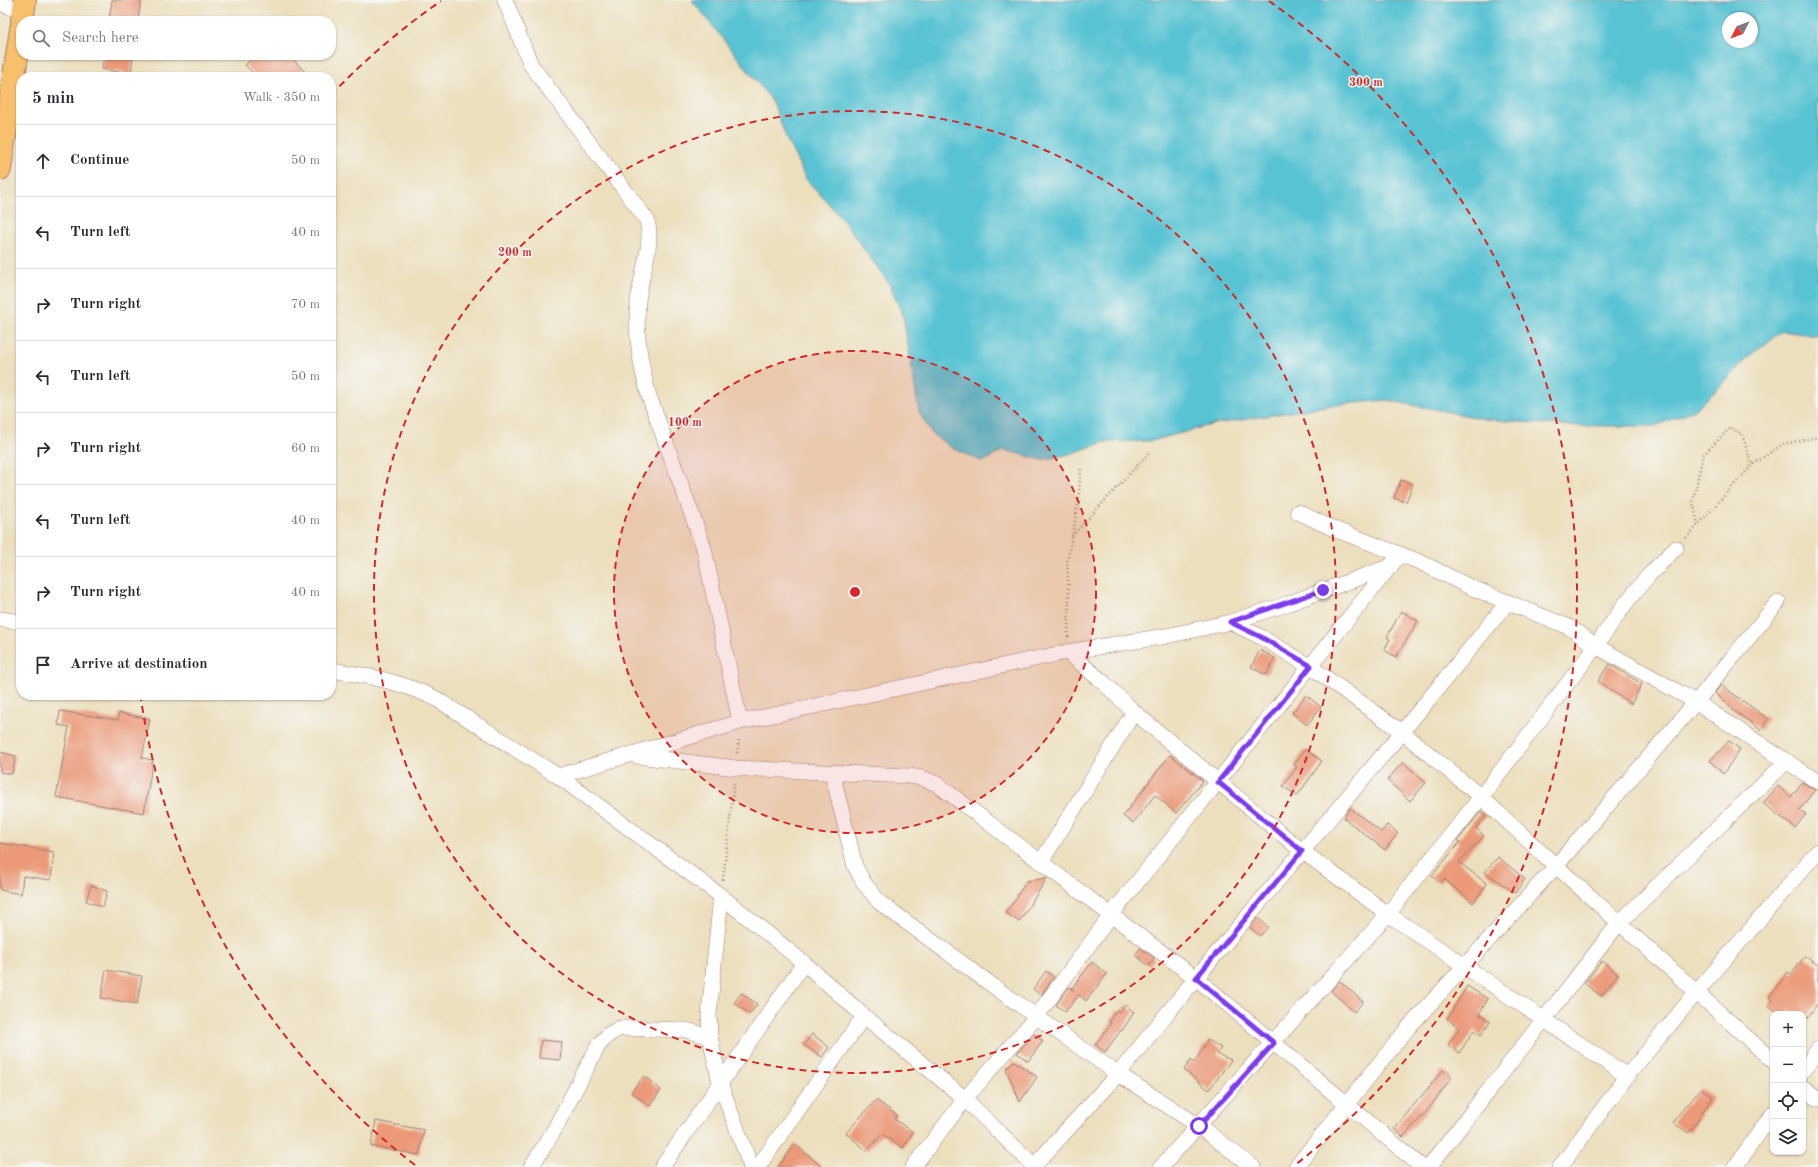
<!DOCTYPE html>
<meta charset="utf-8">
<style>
:root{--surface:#fff;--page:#f2f2f3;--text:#2b2b33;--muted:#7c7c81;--line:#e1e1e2}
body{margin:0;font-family:"Old Standard TT",serif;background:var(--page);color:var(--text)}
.controls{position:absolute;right:12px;bottom:12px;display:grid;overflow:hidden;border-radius:8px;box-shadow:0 1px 3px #0004}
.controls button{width:36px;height:36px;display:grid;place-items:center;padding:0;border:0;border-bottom:1px solid var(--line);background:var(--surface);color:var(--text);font:20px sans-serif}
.compass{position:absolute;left:1722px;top:12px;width:36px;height:36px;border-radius:50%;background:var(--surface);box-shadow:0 1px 3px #0004;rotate:228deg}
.stop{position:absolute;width:12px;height:12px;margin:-9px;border:3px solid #7c3aed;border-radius:50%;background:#fff}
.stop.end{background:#7c3aed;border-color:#fff;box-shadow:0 1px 4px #0008}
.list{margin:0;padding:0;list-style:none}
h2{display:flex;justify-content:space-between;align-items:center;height:52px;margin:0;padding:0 16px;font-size:17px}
h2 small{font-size:13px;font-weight:400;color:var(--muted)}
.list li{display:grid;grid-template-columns:26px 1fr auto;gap:12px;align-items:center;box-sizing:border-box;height:72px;padding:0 16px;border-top:1px solid var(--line)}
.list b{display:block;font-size:15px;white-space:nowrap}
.list em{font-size:13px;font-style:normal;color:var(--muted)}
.icon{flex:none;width:22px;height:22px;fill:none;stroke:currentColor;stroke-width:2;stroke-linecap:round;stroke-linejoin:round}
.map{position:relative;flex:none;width:1818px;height:1167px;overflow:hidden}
.search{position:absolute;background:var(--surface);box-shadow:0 1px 3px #0004;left:16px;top:16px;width:320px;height:44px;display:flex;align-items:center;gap:10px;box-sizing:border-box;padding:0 14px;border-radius:16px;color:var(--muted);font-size:15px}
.panel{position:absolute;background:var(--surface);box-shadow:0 1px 3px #0004;left:16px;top:72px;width:320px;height:628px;border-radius:16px}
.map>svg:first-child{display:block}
.water{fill:#58c3d3;stroke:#51717f;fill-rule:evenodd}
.building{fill:#eb9978}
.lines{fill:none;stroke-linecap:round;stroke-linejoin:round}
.street-casing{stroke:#9b7f74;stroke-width:16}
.highway-casing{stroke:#9b7f74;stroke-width:24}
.path{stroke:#9b7f74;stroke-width:2.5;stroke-dasharray:1 3;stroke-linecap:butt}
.street{stroke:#fff;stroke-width:15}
.highway{stroke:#f8bf6c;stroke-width:22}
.route{stroke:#7c3aed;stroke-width:5}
.ring{fill:none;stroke:#d62828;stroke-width:2;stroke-dasharray:7 5}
.centre{fill:#d62828;stroke:#f6f6f2;stroke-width:2}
.ring-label{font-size:12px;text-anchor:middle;font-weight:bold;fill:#d62828;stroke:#f6f6f2;stroke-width:3;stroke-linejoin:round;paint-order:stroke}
</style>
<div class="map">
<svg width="1818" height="1167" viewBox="0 0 1818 1167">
<rect width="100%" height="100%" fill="#f6f6f2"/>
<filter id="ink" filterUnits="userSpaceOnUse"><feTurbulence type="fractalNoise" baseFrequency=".025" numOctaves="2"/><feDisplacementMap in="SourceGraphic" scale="8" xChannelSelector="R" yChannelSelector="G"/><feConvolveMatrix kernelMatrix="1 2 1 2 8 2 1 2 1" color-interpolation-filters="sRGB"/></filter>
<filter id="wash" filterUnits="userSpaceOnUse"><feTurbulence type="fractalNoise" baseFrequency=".012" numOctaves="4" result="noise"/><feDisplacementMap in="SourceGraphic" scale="16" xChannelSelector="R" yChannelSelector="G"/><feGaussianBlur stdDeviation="0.9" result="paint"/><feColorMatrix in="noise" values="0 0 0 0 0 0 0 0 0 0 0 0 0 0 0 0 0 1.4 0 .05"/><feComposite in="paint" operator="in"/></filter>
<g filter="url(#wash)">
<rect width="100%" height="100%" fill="#ecdfbd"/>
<path class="water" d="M692 0H1818V336L1782 331 1749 356 1722 385 1694 410 1655 426H1570L1484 419 1387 400 1332 405 1211 425 1151 441 1104 442 1070 454 1042 460 1004 450 983 462 952 448 932 434 919 412 903 315 888 282 839 215 806 179 787 140 773 102ZM1728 18H1752V42H1728Z"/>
<g id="blocks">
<g class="building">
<path d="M112 0H141L138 21H109Z"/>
<path d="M104 55H133L131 74 102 69Z"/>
<path d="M255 55H289L310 77H257L245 65Z"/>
<path d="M1401 480 1413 484 1406 502 1394 498Z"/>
<path d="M1401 611 1418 621 1396 657 1384 650 1390 639 1387 637Z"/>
<path d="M1260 650 1275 658 1266 675 1251 667Z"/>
<path d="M1609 664 1642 684 1631 704 1598 681Z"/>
<path d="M1721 685 1768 719 1761 730 1736 712 1715 693Z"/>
<path d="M1306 695 1321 707 1307 725 1292 713Z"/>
<path d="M60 711 118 720 119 713 150 719 142 758 153 760 144 813 56 797 69 727 58 725Z"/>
<path d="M1729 741 1740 749 1723 774 1710 761Z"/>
<path d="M1305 749 1322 761 1297 796 1283 786 1297 767 1294 765Z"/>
<path d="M0 752 16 756 12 774 0 772Z"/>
<path d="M1170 755 1203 781 1176 813 1155 795 1133 823 1123 816Z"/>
<path d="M1403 762 1426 783 1410 801 1387 780Z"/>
<path d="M1802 782 1815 790 1799 810 1806 814 1795 828 1763 803 1778 786 1791 797Z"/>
<path d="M1350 808 1381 832 1387 825 1398 833 1385 850 1344 818Z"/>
<path d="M1481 811 1487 816 1476 828 1484 836 1459 862 1487 884 1473 903 1444 879 1440 883 1432 876 1460 842 1458 840Z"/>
<path d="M0 843 54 852 51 880 23 876 21 894 0 890Z"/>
<path d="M1498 857 1525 879 1515 893 1485 872Z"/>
<path d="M1047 878 1019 922 1005 912 1018 897 1017 896 1027 881Z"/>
<path d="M91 885 107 891 103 907 86 901Z"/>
<path d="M1258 918 1268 927 1260 936 1250 928Z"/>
<path d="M1140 948 1154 958 1149 966 1135 955Z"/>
<path d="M1805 956 1818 965V1003L1805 1021 1803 1019V1014H1796L1789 1009 1785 1014H1780L1768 1005 1772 1000 1769 997 1788 972 1792 974Z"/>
<path d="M1602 961 1618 974 1601 996 1584 983Z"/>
<path d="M1092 962 1107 974 1086 1001 1079 995 1065 1012 1056 1005 1069 987 1075 991 1071 989Z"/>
<path d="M106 970 142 976 137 1004 101 998Z"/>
<path d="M1046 971 1054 977 1041 995 1033 989Z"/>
<path d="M1340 981 1363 1002 1354 1012 1331 991Z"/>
<path d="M1467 986 1488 999 1479 1014 1490 1021 1481 1035 1474 1030 1459 1053 1448 1045 1460 1028 1447 1019Z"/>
<path d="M741 993 757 1004 750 1014 734 1003Z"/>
<path d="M1125 1005 1134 1012 1122 1031 1121 1030 1105 1052 1095 1045 1111 1023 1109 1022 1116 1010 1120 1012Z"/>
<path d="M812 1034 829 1047 822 1057 804 1045Z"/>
<path d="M1034 1034 1043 1041 1028 1061 1017 1053Z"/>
<path d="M541 1040 562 1042 560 1060 539 1058Z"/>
<path d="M1208 1040 1221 1048 1217 1054 1231 1060 1209 1090 1184 1070 1191 1060 1194 1063Z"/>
<path d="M1014 1061 1037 1077 1020 1102 1006 1069Z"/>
<path d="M1443 1070 1452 1077 1427 1111 1403 1137 1394 1129Z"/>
<path d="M644 1076 661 1090 650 1106 631 1092Z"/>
<path d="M1701 1088 1713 1097 1689 1133 1673 1123 1686 1104 1688 1105Z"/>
<path d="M876 1100 897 1115 894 1119 913 1132 903 1148 882 1134 867 1151 846 1133Z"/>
<path d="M376 1121 424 1130 419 1155 371 1146Z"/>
<path d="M795 1144 822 1167H778Z"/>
</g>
</g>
</g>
<g filter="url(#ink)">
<use href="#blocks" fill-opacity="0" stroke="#9b7f74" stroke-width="1"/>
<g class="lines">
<g class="street-casing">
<g id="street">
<path d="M505 0 531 65 647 220C654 246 640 275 638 302 635 333 640 365 649 396L704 548 740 722"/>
<path d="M0 3 23 12"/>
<path d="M1298 512 1334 529 1420 562 1470 587 1569 627 1596 646 1696 702 1818 782"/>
<path d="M0 619 21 622"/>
<path d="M1231 622 1287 604 1391 566"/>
<path d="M1067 652 1103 682 1134 712 1302 851 1388 914 1481 797 1596 646 1625 604 1649 575 1676 548"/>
<path d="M331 670C370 676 398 681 435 698L558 776 721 896 804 963 864 1016 965 1099 1035 1167"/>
<path d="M637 756 736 768 909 776 922 778 937 784 1111 915 1400 554"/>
<path d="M832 772 855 866 864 883 879 902 1000 991 1118 1074 1199 1126 1253 1167"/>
<path d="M558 776 740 722 1067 652 1166 636 1231 622 1261 637 1311 667 1402 732 1481 797 1556 866 1696 702 1778 602"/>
<path d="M1041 862 1134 712"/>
<path d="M710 1037 720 1083 751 1167"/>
<path d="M1803 1071 1818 1049"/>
<path d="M1627 1076 1696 993 1818 851"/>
<path d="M1803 1087 1818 1099"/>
<path d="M531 1167 552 1134 598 1046 608 1035 620 1028 686 1030 710 1037 709 1014 721 896"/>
<path d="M662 1167 804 963"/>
<path d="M758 1167 864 1016"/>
<path d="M913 1167 965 1099 1036 1017 1111 915 1196 978 1118 1074 1033 1167"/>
<path d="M1161 1167 1388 914 1627 1076 1560 1167"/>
<path d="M1296 1167 1408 1028 1556 866 1773 1061"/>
<path d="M1422 1167 1196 978 1402 732 1508 602"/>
<path d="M1429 1167 1619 923 1787 761"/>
<path d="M1735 1167 1773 1113"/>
</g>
</g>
<g class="highway-casing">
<g id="highway">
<path d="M22 21 25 0"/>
<path d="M0 169 21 29"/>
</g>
</g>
<g class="path">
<path d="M1698 525 1693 501 1703 455 1730 428 1742 434 1752 465"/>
<path d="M1072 536 1149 453"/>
<path d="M1686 538 1752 465 1783 444 1818 437"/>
<path d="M1068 637 1069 594 1067 563 1078 505 1081 467"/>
<path d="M737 753 739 738"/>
<path d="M723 880 734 783"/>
</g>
<use href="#street" class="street"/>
<use href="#highway" class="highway"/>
</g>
</g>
<g class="lines" filter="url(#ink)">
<path class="route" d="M1199 1126 1274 1043 1196 978 1302 851 1218 782 1311 666 1261 637 1230 622 1323 590"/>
</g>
<circle cx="855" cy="592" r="241" fill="#d62828" fill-opacity=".12"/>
<g class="ring">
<circle cx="855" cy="592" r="241"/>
<circle cx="855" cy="592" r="481"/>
<path d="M415 1165A722 722 0 0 1 141 699M331 95A722 722 0 0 1 441 1M1269 1A722 722 0 0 1 1295 1165"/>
</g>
<circle cx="855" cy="592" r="6" class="centre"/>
<g class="ring-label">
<text x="1366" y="86">300 m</text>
<text x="515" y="256">200 m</text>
<text x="685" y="426">100 m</text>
</g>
</svg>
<div class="controls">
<button>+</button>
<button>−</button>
<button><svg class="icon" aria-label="locate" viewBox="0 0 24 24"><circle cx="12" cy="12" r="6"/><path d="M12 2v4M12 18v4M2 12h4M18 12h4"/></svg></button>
<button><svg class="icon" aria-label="layers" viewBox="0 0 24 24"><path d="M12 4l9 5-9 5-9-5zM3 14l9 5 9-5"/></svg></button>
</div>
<svg class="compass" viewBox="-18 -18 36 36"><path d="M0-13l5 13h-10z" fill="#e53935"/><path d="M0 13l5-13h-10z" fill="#7c7c81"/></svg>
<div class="stop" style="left:1199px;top:1126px"></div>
<div class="stop end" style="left:1323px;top:590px"></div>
<div class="search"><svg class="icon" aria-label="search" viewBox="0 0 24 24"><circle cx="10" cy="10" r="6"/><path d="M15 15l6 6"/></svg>Search here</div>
<section class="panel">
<h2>5 min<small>Walk · 350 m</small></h2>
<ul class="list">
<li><svg class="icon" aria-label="ahead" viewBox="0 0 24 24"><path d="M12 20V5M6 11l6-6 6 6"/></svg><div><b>Continue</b></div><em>50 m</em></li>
<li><svg class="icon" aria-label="left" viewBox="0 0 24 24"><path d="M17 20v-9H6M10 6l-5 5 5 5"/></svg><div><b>Turn left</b></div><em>40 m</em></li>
<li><svg class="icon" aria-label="right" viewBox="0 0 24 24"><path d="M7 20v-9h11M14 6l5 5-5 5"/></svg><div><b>Turn right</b></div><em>70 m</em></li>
<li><svg class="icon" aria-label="left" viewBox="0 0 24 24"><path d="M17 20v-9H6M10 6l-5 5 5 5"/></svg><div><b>Turn left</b></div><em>50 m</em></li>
<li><svg class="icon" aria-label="right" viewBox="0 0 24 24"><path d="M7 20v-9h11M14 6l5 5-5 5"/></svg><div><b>Turn right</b></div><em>60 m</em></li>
<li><svg class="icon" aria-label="left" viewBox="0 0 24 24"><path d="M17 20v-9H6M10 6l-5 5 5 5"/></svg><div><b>Turn left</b></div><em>40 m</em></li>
<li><svg class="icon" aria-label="right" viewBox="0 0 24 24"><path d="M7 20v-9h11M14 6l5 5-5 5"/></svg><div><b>Turn right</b></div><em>40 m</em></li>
<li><svg class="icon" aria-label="arrive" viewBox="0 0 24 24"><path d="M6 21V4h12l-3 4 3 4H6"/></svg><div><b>Arrive at destination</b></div></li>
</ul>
</section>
</div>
